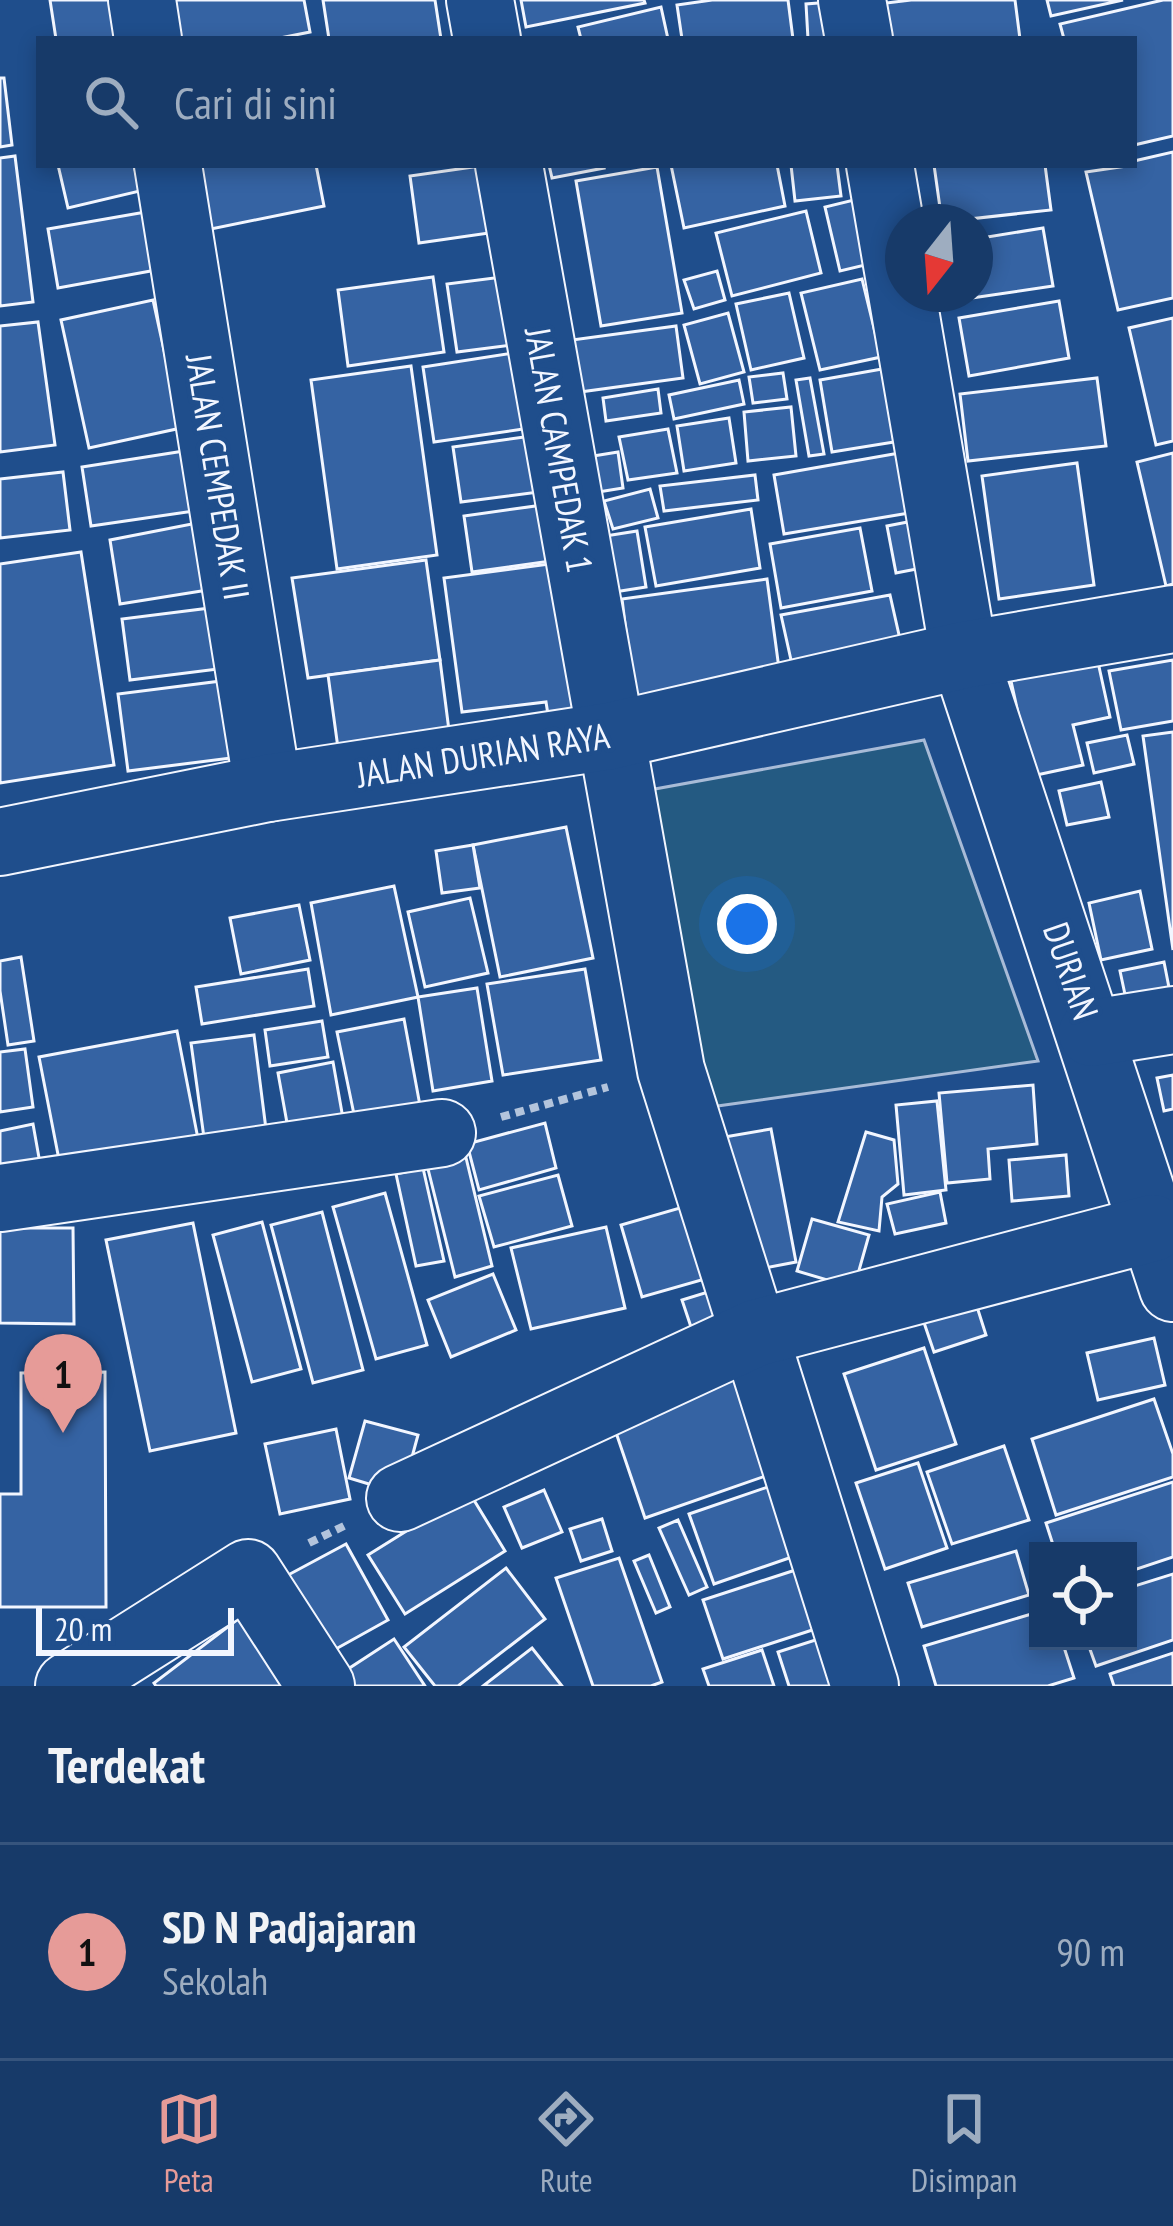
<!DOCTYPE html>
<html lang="id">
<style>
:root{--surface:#173a69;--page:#244571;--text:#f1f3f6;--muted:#9eadc0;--line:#36547d;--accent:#e69b98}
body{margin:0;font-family:"PT Sans Narrow",sans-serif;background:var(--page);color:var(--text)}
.controls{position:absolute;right:36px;bottom:36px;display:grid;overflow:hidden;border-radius:0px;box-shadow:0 6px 18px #0003}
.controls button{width:108px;height:108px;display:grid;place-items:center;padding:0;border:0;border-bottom:3px solid var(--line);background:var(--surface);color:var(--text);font:60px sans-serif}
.compass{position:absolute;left:885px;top:204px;width:108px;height:108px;border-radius:50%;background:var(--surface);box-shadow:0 6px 18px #0003;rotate:197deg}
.scale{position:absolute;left:36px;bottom:30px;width:198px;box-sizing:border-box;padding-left:12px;border:6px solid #f2f6ff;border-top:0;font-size:33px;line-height:42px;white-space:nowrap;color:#f2f6ff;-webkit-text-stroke:9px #1f4e8c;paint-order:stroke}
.you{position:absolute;left:747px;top:924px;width:42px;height:42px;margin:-30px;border:9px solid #fff;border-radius:50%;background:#1a73e8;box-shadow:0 0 0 18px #1a73e833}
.badge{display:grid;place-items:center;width:78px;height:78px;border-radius:50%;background:var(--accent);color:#111;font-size:39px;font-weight:700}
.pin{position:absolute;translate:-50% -99px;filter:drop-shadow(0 3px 6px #0008)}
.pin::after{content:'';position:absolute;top:63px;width:42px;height:36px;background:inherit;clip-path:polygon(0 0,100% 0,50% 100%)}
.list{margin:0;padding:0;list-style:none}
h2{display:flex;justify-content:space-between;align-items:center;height:156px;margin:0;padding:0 48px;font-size:51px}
h2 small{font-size:39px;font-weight:400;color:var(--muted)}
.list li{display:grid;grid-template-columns:78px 1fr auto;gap:36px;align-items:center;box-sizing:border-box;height:216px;padding:0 48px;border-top:3px solid var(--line)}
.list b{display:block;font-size:45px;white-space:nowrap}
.list p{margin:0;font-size:39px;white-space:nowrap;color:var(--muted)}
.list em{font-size:39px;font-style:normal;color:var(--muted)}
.icon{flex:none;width:66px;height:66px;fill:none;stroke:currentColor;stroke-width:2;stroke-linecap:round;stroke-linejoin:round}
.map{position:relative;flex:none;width:1173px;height:1686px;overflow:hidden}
.search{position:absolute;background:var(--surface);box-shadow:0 6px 18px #0003;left:36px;right:36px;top:36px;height:132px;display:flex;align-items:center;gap:30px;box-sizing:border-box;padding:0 42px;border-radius:0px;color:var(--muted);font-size:45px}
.sheet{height:372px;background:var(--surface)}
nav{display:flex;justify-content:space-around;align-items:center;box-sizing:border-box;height:168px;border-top:3px solid var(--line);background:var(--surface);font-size:33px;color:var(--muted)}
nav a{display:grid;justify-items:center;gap:6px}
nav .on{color:var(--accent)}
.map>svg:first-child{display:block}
.green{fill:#245a82;stroke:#a8bbd7;stroke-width:3}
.building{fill:#3563a3;stroke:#f2f6ff;stroke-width:3}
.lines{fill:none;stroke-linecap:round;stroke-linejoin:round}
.minor-casing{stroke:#f2f6ff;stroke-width:70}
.path{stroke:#b3c4dc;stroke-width:8;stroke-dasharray:9 6;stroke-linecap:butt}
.minor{stroke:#1f4e8c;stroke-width:66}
.labels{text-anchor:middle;stroke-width:9;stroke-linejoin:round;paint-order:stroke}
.street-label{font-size:36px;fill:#f2f6ff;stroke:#1f4e8c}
</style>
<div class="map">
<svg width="1173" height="1686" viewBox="0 0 1173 1686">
<rect width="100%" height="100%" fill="#1f4e8c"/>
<path class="green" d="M924 740 1038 1061 703 1108 633 793Z"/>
<g class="building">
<path d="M50 0H133L139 39H56Z"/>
<path d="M160 0H304L310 32 275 39H168Z"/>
<path d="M323 0H435L441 39H329Z"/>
<path d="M521 0H644L645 3 526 27Z"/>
<path d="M712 0H788L793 39H682L677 5Z"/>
<path d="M911 0H1015L1020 39H882L878 4Z"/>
<path d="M1047 0H1123L1051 16Z"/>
<path d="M1163 0H1173V136L1134 145V39H1064L1060 24Z"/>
<path d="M831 2 833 39H808L806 4Z"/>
<path d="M661 7 668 39H581L578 27Z"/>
<path d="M0 78H4L12 145 0 147Z"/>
<path d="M1173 152V298L1118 310 1086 172 1134 165V161Z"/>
<path d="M15 156 33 302 0 306V158Z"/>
<path d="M58 165H134L140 191 68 208Z"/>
<path d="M199 165H316L324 206 211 229Z"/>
<path d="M549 165H603L604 168 552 178Z"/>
<path d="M671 165H777L785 206 684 228Z"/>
<path d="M791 165H837L841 196 795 201Z"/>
<path d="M934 165H1045L1051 210 942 222Z"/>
<path d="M480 166 489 233 419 243 410 176Z"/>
<path d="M657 167 682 313 601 326 576 181Z"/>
<path d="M862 198 878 262 840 271 825 207Z"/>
<path d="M157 210 167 268 58 288 48 229Z"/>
<path d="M806 211 821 273 732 296 716 233Z"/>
<path d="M1043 228 1053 286 958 300 957 294H975V239Z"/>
<path d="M717 271 725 300 694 309 684 280Z"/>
<path d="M518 275 527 343 457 352 447 284Z"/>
<path d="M433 277 444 352 348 366 338 290Z"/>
<path d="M862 279 881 357 820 370 801 293Z"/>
<path d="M789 293 804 358 751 370 736 304Z"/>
<path d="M153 300 181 428 89 448 61 320Z"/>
<path d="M1059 301 1069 358 969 376 959 318Z"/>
<path d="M728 313 744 372 700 384 684 325Z"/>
<path d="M1173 318V441L1156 445 1129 328Z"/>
<path d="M38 322 55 445 0 452V326Z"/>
<path d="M676 326 683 378 580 392 572 340Z"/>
<path d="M519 352 530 428 434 442 423 367Z"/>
<path d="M411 366 437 555 337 569 311 380Z"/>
<path d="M882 369 894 442 832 452 820 380Z"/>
<path d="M783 373 787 399 753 403 749 377Z"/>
<path d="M810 378 824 454 809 456 796 380Z"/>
<path d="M1097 378 1106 446 968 461 960 394Z"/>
<path d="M739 380 744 404 674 419 669 395Z"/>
<path d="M658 389 661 413 606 421 603 398Z"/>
<path d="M791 407 796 456 748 461 744 412Z"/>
<path d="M729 418 736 463 684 471 677 426Z"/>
<path d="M668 429 677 473 628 480 619 437Z"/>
<path d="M546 434 554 490 461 502 453 447Z"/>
<path d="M184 451 194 511 91 526 82 467Z"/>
<path d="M618 452 623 488 592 493 587 457Z"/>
<path d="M905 452 915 512 784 534 774 475Z"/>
<path d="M1173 453V584L1166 586 1137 462Z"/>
<path d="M1077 463 1094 585 999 599 982 476Z"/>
<path d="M63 472 70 530 0 538V479Z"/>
<path d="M755 475 758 500 664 511 660 486Z"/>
<path d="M650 489 658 518 613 529 604 501Z"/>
<path d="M557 503 565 559 472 572 464 516Z"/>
<path d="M751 509 760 568 656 586 645 527Z"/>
<path d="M923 519 932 566 896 573 887 526Z"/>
<path d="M202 522 214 589 120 604 110 540Z"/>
<path d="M860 528 872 591 781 608 770 544Z"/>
<path d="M637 531 646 587 608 593 599 537Z"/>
<path d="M81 552 114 765 0 783V564Z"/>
<path d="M426 560 440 660 308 678 292 578Z"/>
<path d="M572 561 596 734 552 740 546 702 462 712 444 578Z"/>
<path d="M767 579 782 691 636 713 622 599Z"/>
<path d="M890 595 904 657 795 678 781 615Z"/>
<path d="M218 607 226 668 130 680 122 619Z"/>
<path d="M1096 653 1110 717 1073 725 1083 765 1032 776 1009 672Z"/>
<path d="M440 660 452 754 341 770 328 675Z"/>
<path d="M1173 660V721L1121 730 1109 671Z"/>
<path d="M229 680 239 757 128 771 118 694Z"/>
<path d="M1173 732V950L1143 736Z"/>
<path d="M1127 735 1134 764 1094 773 1087 743Z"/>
<path d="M1101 782 1109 817 1067 825 1059 791Z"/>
<path d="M566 827 593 958 500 977 473 845Z"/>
<path d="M473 845 480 888 442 893 436 851Z"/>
<path d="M394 886 418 997 331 1015 311 903Z"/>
<path d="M1140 891 1152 949 1101 960 1089 903Z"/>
<path d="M470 898 488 973 425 987 408 912Z"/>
<path d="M299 905 310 960 241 974 230 918Z"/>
<path d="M21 957 34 1041 8 1045 0 991V961Z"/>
<path d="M1164 962 1173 1008 1130 1018 1120 971Z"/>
<path d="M308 969 314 1006 202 1024 196 987Z"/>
<path d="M585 969 601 1060 503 1075 487 984Z"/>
<path d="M477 988 492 1081 433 1091 418 997Z"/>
<path d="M404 1019 421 1111 356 1124 337 1032Z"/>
<path d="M322 1021 328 1057 270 1066 265 1030Z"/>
<path d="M177 1031 200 1149 62 1175 39 1057Z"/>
<path d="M254 1035 267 1137 205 1145 191 1043Z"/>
<path d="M25 1049 33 1107 0 1112V1052Z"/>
<path d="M333 1062 344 1124 289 1134 278 1073Z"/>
<path d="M1173 1075V1109L1164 1111 1157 1078Z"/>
<path d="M1033 1085 1037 1144 988 1149 990 1179 947 1183 939 1093Z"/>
<path d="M937 1101 946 1190 904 1195 896 1105Z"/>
<path d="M545 1123 556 1168 479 1190 467 1144Z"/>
<path d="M33 1124 41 1169 0 1177V1131Z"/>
<path d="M771 1129 796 1262 738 1273 713 1139Z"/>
<path d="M866 1132 894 1140 898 1184 882 1197 879 1231 838 1222Z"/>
<path d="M462 1141 492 1266 455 1277 424 1153Z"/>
<path d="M1066 1155 1069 1196 1012 1201 1009 1160Z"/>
<path d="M423 1168 444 1261 416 1266 396 1174Z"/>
<path d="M558 1175 572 1226 494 1247 479 1196Z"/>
<path d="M940 1192 946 1223 895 1234 887 1204Z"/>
<path d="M385 1193 427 1345 376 1359 333 1207Z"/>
<path d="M697 1203 719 1275 642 1297 621 1225Z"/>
<path d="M322 1212 363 1370 313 1383 271 1225Z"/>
<path d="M812 1219 869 1235 854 1288 797 1271Z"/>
<path d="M262 1222 301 1369 252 1382 213 1235Z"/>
<path d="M193 1223 236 1433 150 1451 106 1240Z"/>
<path d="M606 1227 625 1308 531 1329 511 1248Z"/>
<path d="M0 1228H73L74 1324 0 1323Z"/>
<path d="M493 1274 516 1330 451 1357 428 1300Z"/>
<path d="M724 1287 738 1327 696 1342 682 1300Z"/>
<path d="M971 1288 986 1335 934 1352 918 1305Z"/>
<path d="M1154 1338 1165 1385 1098 1400 1087 1353Z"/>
<path d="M924 1348 956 1444 876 1470 844 1374Z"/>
<path d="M758 1362 794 1466 645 1518 609 1412Z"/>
<path d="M105 1372 106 1607H0V1494H21V1373Z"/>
<path d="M1154 1399 1173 1454V1477L1056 1515 1032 1439Z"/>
<path d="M365 1421 418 1435 402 1494 349 1478Z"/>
<path d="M336 1429 350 1499 280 1514 265 1444Z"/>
<path d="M1004 1446 1029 1520 952 1544 927 1472Z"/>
<path d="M918 1463 947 1548 885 1569 856 1483Z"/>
<path d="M794 1478 818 1548 714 1584 689 1514Z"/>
<path d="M1173 1482V1557L1128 1572V1551H1055L1046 1523Z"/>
<path d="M544 1490 562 1532 522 1548 504 1507Z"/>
<path d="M469 1492 505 1551 405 1614 368 1555Z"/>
<path d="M602 1519 612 1551 581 1561 570 1529Z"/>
<path d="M678 1520 707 1587 689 1595 659 1528Z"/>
<path d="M346 1544 388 1620 316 1660 275 1582Z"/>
<path d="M1016 1551 1029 1595 922 1627 908 1583Z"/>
<path d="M649 1555 670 1607 656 1613 634 1561Z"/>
<path d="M619 1558 662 1682 651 1686H593L556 1578Z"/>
<path d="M817 1563 837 1622 723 1659 703 1600Z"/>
<path d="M506 1568 545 1619 458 1686H435L404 1647Z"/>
<path d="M1173 1574V1640L1096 1666 1087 1641H1128V1588Z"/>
<path d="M1038 1612V1641H1062L1074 1678 1048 1686H936L924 1646Z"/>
<path d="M246 1613 287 1686H156L154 1683Z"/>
<path d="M834 1634 861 1686H789L778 1652Z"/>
<path d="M394 1639 425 1686H355L345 1671Z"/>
<path d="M532 1648 562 1686H483Z"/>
<path d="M762 1650 774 1686H709L703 1669Z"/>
<path d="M1173 1653V1686H1114L1110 1674Z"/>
</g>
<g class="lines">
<g class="minor-casing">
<g id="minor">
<path d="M142 0 148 39"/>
<path d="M480 0 487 39"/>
<path d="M852 0 859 39"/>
<path d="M168 165 268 788"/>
<path d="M509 165 671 1070 865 1686"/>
<path d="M880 165 964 655 1173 1288"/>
<path d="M0 842 268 788 610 736 964 655 1173 619"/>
<path d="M1092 1033 1173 1020"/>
<path d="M0 1198 442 1133"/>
<path d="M400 1498 756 1333 1153 1228"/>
<path d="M69 1686 248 1573 321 1686"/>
</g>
</g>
<g class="path">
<path d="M501 1117 608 1087"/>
<path d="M309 1543 344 1526"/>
</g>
<use href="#minor" class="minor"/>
</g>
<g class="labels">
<g class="street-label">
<text transform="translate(559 450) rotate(80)" y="13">JALAN CAMPEDAK 1</text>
<text transform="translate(218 477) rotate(81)" y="13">JALAN CEMPEDAK II</text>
<text transform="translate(483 755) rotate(-9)" y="13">JALAN DURIAN RAYA</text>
<text transform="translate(1071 971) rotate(71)" y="13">DURIAN</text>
</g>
</g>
</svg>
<div class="controls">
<button><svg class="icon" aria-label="locate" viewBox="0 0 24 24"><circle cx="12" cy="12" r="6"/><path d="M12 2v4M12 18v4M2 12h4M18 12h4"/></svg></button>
</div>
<svg class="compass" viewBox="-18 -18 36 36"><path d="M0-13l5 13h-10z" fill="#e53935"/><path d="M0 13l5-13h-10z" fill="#9eadc0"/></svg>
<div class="scale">20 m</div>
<div class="you"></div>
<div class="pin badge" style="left:63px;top:1433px">1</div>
<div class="search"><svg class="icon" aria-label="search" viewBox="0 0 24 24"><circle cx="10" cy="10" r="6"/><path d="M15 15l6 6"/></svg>Cari di sini</div>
</div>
<section class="sheet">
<h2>Terdekat<small></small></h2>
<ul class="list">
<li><span class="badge">1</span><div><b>SD N Padjajaran</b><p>Sekolah</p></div><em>90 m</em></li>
</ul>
</section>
<nav>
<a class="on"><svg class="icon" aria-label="map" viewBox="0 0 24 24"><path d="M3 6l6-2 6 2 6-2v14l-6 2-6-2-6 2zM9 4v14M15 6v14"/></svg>Peta</a>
<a><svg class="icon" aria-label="directions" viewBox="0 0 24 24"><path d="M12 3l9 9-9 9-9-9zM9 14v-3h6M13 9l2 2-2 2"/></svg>Rute</a>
<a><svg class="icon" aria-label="saved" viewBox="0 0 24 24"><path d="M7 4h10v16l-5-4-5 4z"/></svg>Disimpan</a>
</nav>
